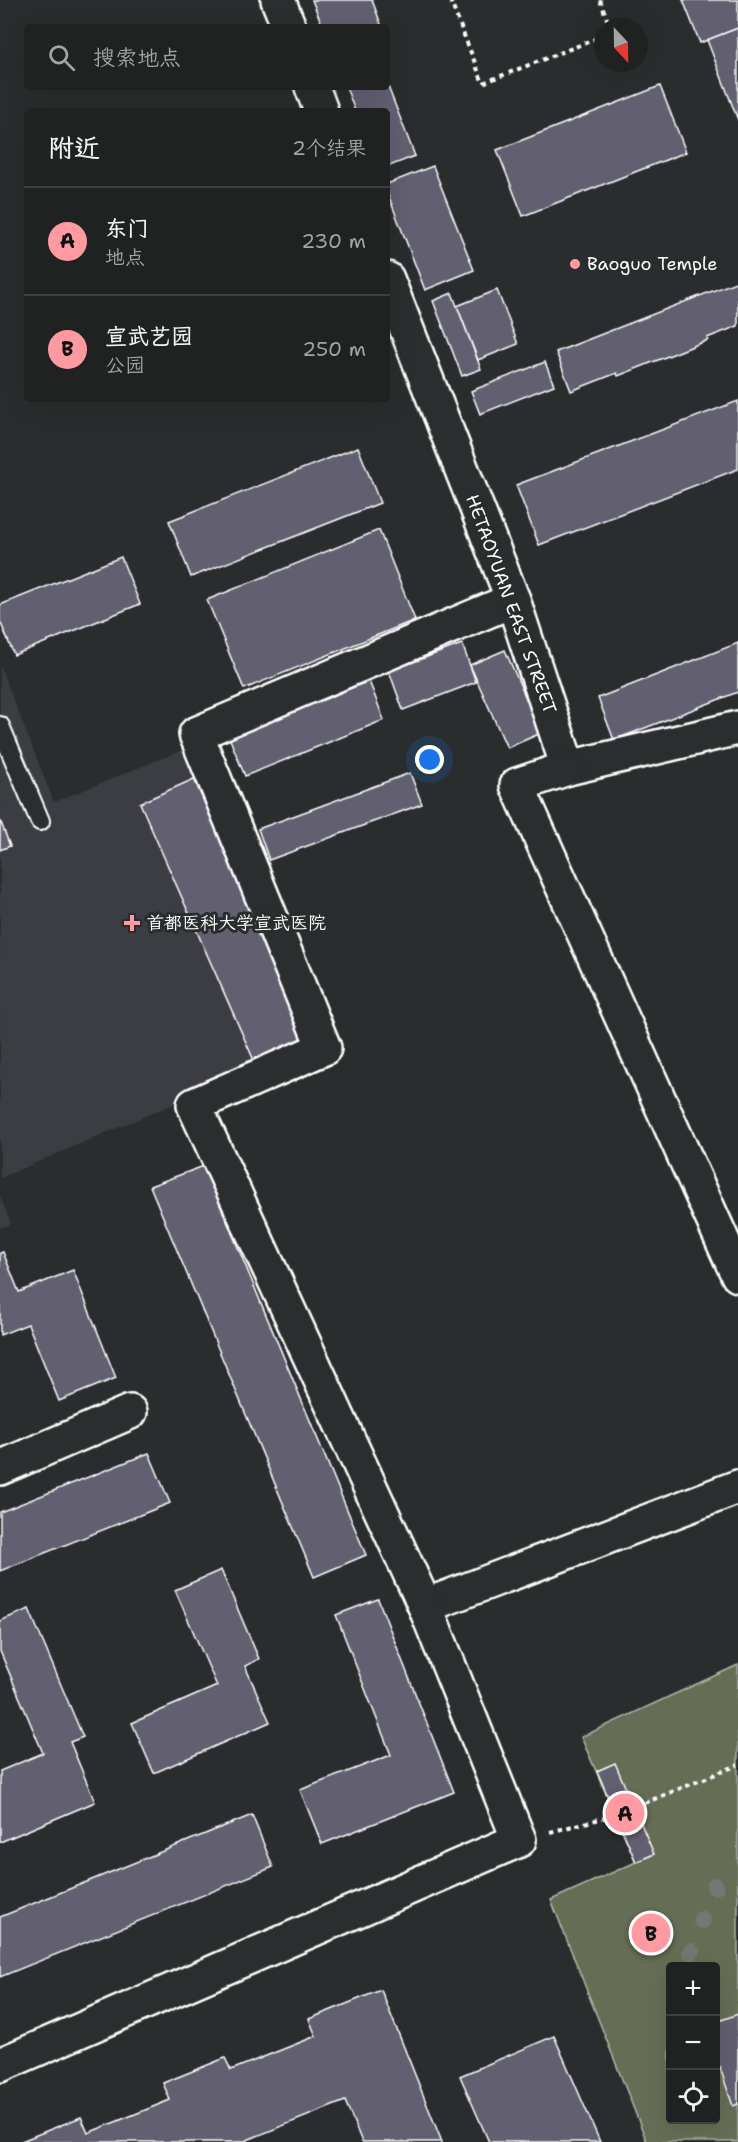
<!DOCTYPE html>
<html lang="zh">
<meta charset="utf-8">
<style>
:root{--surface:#202222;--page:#282a2a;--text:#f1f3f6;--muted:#a2a4a5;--line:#3d3f40;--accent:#ff9aa2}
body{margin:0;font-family:"Shantell Sans","LXGW WenKai TC",sans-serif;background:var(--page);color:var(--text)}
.controls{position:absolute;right:18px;bottom:18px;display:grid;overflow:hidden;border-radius:6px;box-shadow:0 6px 24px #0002}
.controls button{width:54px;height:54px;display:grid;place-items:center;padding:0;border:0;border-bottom:2px solid var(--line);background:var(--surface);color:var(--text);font:30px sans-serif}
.compass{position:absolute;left:594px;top:18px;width:54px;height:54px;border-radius:50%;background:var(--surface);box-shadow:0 6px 24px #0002;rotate:158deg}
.you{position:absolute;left:430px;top:760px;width:21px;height:21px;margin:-15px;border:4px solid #fff;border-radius:50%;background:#1a73e8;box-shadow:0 0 0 9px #1a73e833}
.badge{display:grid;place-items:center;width:39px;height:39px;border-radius:50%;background:var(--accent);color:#111;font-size:20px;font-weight:700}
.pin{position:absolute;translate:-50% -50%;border:3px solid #fff;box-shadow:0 2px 6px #0006}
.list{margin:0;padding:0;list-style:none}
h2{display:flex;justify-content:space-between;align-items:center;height:78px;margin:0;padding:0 24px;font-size:26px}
h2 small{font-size:20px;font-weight:400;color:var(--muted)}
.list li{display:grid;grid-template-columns:39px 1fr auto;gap:18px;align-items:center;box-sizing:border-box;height:108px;padding:0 24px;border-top:2px solid var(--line)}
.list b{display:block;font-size:22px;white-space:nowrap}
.list p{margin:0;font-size:20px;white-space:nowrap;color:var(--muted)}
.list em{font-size:20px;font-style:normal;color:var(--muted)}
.icon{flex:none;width:33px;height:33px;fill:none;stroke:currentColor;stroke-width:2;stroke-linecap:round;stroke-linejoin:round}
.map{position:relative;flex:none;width:738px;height:2142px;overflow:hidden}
.search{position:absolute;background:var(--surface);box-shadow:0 6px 24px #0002;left:24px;top:24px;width:366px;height:66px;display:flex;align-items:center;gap:15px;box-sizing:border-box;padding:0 21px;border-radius:6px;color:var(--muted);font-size:22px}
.panel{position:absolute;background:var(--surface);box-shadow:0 6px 24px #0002;left:24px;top:108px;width:366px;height:294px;border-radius:6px}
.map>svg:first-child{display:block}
.built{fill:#3b3c42}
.green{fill:#656e54;stroke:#b2b6aa;stroke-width:1.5;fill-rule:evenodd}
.building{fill:#625f71;stroke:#fff;stroke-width:1.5}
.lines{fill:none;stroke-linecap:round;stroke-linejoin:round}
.service-casing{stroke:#fff;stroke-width:22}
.minor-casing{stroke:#fff;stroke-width:38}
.path{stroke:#fff;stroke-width:4;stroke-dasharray:4.5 4.5;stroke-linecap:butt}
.service{stroke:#2a2d2e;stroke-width:18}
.minor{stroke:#2a2d2e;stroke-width:33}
.tree{fill:#757872}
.poi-dot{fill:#ff9aa2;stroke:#2a2d2e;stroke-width:2}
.labels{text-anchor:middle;stroke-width:6;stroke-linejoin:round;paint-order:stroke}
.poi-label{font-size:18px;fill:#fff;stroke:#2a2d2e;text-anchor:start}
.street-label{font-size:18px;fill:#fff;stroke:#2a2d2e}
</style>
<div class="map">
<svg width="738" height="2142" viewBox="0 0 738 2142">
<rect width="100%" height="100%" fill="#2a2d2e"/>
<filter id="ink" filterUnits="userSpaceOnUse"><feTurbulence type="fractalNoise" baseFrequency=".0167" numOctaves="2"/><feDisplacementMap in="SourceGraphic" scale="12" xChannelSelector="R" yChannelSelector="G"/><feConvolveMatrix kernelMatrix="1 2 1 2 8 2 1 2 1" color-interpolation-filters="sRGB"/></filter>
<g filter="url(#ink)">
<g class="built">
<path d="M0 666 54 802 190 747 314 1044 0 1178Z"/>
<path d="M0 1196 11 1224 0 1228Z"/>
</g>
<path class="green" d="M738 1665V2142H647L551 1900 636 1862 581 1737ZM670 1966H716V2120H670Z"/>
<g class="building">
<path d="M312 0H372L382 27H323Z"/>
<path d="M683 0H738V28L700 43Z"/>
<path d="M738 28V120L707 40Z"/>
<path d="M387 84 415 156 387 167V111H355L346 87H387Z"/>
<path d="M660 86 686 152 523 216 497 150Z"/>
<path d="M433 166 474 270 425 290 387 192V184Z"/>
<path d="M738 281V326L707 338 708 340 618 376 617 373 571 391 556 352Z"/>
<path d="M497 290 518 344 478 360 457 306Z"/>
<path d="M452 293 481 369 462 376 433 301Z"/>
<path d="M545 362 554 385 480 414 471 391Z"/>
<path d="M738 401V469L539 545 516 485Z"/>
<path d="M358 447 380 503 191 577 169 521Z"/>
<path d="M379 530 415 620 244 689 207 600Z"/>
<path d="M121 557 140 604 14 655 0 621V605Z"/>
<path d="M738 643V692L614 740 598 698Z"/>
<path d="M462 644 476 682 403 710 389 671Z"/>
<path d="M505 650 541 733 507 748 470 665Z"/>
<path d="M369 681 384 720 245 776 229 737Z"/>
<path d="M410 773 422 804 269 860 258 829Z"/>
<path d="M194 779 310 1041 256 1065 140 803Z"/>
<path d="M0 820 10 846 0 850Z"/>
<path d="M204 1166 366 1555 314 1577 150 1186Z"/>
<path d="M3 1252 19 1292 73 1270 116 1378 59 1401 28 1324 0 1335V1253Z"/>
<path d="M149 1453 170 1503 0 1571V1512Z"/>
<path d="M221 1570 259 1659 245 1666 270 1722 154 1773 132 1723 217 1686 175 1590Z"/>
<path d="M378 1599 454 1792 322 1844 300 1790 391 1755 336 1615Z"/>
<path d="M29 1609 83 1737 70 1742 95 1802 0 1842V1771L43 1753 0 1651V1621Z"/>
<path d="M615 1763 654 1854 636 1862 597 1771Z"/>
<path d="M252 1815 273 1867 0 1977V1917Z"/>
<path d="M381 1990 442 2142H362L345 2101 242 2142H19L81 2117 88 2133 170 2100 163 2083 225 2058 231 2070 316 2036 309 2019Z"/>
<path d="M738 2014V2104L733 2106 716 2056V2022Z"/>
<path d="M554 2036 600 2142H489L460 2076Z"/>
</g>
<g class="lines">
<g class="service-casing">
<path id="service" d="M0 726 40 821"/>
</g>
<g class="minor-casing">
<g id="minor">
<path d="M278 0 289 27"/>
<path d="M312 87 321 111"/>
<path d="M387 279 513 600 568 768 738 728"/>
<path d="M568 768 517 785 738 1275"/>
<path d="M0 1468 130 1412"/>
<path d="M425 1606 738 1487"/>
<path d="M0 2065 519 1840 425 1606 194 1105 324 1048 196 734 513 600"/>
</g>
</g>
<g class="path">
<path d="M450 0 483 83 603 36"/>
<path d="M600 0 610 27"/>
<path d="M550 1832 615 1815 738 1765"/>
</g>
<use href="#service" class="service"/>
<use href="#minor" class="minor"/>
</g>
<g class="tree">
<circle cx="715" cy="1886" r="9"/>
<circle cx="702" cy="1920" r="9"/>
<circle cx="691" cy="1952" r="9"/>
</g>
</g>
<g class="poi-dot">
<circle cx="575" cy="264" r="6"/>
<path d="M129 914h6v6h6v6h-6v6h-6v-6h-6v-6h6z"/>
</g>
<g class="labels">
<g class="poi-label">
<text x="587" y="270">Baoguo Temple</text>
<text x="146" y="929">首都医科大学宣武医院</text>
</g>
<g class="street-label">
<text transform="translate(511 604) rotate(70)" y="6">HETAOYUAN EAST STREET</text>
</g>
</g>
</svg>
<div class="controls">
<button>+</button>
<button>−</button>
<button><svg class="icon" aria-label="locate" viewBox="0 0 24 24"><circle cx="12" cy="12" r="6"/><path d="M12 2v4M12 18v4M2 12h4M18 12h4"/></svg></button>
</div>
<svg class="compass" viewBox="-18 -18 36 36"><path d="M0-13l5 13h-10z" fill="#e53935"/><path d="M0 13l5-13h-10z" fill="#a2a4a5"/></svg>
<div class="you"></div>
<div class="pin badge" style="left:625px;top:1813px">A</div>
<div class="pin badge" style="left:651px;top:1933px">B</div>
<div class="search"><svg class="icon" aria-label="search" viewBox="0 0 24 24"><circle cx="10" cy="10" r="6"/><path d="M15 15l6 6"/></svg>搜索地点</div>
<section class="panel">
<h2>附近<small>2个结果</small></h2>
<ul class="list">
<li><span class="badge">A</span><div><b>东门</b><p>地点</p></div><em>230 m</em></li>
<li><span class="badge">B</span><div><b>宣武艺园</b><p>公园</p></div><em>250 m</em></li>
</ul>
</section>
</div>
